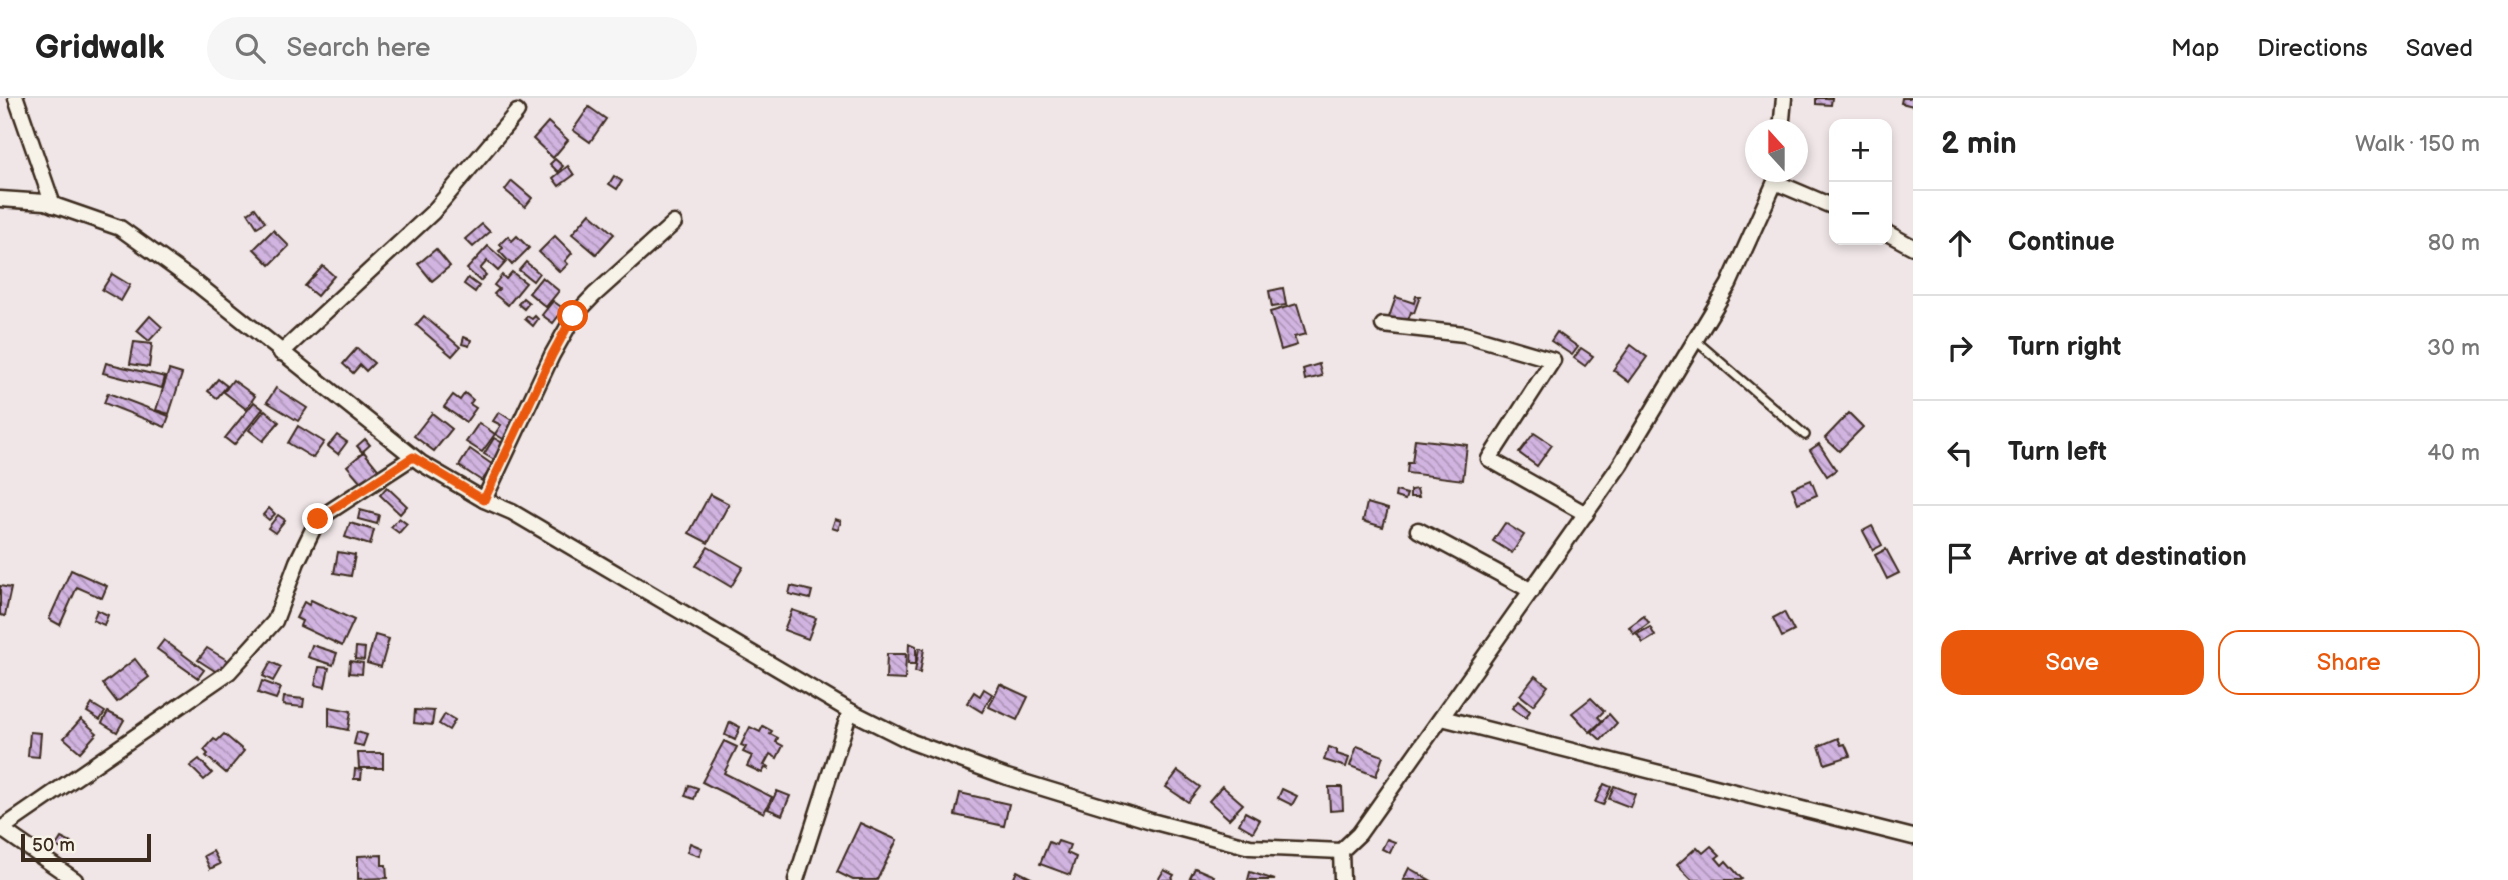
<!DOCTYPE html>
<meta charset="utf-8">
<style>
:root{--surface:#fff;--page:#f6f6f6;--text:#222;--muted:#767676;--line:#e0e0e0;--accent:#ea580c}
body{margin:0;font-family:"Balsamiq Sans",sans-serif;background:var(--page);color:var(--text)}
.controls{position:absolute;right:21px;top:21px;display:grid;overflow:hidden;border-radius:14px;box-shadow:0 4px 10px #0003}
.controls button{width:63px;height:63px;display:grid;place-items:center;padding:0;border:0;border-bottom:2px solid var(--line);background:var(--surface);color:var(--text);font:35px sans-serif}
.compass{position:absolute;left:1745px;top:21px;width:63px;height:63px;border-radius:50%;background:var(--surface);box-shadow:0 4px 10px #0003;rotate:339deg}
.scale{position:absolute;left:21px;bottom:18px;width:130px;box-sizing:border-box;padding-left:7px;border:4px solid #3b2a1e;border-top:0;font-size:19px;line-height:24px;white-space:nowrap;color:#3b2a1e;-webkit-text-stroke:5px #f7f3e8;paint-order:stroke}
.stop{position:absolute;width:21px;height:21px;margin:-16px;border:5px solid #ea580c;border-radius:50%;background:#fff}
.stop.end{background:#ea580c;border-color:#fff;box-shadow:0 2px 7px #0008}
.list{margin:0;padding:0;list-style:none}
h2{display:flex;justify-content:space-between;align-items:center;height:91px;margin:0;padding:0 28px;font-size:30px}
h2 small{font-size:23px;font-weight:400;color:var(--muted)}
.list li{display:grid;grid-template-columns:46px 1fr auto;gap:21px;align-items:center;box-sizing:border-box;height:105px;padding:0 28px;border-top:2px solid var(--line)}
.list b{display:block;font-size:26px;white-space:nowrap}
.list em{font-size:23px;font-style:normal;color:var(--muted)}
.actions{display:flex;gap:14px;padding:21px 28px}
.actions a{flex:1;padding:16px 0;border:2px solid var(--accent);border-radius:21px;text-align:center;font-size:24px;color:var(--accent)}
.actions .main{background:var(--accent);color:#fff}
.icon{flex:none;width:38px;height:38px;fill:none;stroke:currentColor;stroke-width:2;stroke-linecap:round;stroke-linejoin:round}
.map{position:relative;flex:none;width:1913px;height:782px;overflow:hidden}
header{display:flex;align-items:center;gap:42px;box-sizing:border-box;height:98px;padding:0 35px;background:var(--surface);border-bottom:2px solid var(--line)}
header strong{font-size:33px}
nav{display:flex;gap:38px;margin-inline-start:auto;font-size:24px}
.search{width:490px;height:63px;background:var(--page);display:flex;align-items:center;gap:18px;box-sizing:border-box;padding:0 24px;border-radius:38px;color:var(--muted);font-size:26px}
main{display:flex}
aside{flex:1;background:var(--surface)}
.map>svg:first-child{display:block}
.building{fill:url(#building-back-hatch);stroke:#3b2a1e;stroke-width:2}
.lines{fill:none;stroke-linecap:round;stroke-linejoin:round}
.service-casing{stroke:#3b2a1e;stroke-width:12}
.minor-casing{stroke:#3b2a1e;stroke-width:19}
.service{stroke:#f7f3e8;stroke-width:7}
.minor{stroke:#f7f3e8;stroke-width:14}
.route{stroke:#ea580c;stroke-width:9}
</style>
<header>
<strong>Gridwalk</strong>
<div class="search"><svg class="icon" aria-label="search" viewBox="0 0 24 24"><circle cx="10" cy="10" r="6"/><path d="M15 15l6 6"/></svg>Search here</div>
<nav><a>Map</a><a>Directions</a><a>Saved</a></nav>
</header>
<main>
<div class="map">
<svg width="1913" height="782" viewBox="0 0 1913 782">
<defs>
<pattern id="building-back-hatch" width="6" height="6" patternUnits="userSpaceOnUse" patternTransform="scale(1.75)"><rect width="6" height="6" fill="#d2b4e1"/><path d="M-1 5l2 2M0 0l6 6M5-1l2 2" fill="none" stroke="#ac93b6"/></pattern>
</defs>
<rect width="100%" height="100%" fill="#f0e6e7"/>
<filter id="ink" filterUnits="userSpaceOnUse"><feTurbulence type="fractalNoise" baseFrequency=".0143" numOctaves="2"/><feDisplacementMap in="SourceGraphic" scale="14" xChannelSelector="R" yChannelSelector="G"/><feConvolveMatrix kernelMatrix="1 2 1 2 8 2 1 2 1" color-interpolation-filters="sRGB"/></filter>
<g filter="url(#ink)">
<g class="building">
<path d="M1816 0H1832L1831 7 1816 6Z"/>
<path d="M1902 0H1913V8L1901 5Z"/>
<path d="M589 9 606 21 590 44 573 32Z"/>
<path d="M548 24 568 42 553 60 533 41Z"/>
<path d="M555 61 563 68 558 74 550 66Z"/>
<path d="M568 68 574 77 559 88 553 80Z"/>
<path d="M614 78 622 83 617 91 609 86Z"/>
<path d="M512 83 532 100 525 109 505 92Z"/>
<path d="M255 110 265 124 257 129 248 115Z"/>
<path d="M590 115 614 136 596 156 572 136Z"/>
<path d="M482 126 490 134 473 149 465 141Z"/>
<path d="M273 132 289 148 270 167 254 151Z"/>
<path d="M508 138 512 143 517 138 529 150 512 167 499 153 503 150 500 146Z"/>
<path d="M555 138 572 155 565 163 568 166 560 174 539 154Z"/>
<path d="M488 148 506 164 498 173 487 163 480 171 486 177 480 183 467 171Z"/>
<path d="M436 151 450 168 432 183 418 166Z"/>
<path d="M526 164 539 175 533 183 519 172Z"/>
<path d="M323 168 334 178 317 198 305 188Z"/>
<path d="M512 174 526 185 508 207 494 196 499 191 494 187 502 177 506 181Z"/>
<path d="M112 176 130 187 121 203 102 192Z"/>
<path d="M542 179 559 193 546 209 529 195Z"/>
<path d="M468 180 479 188 475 194 464 186Z"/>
<path d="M1283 190 1286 207 1272 209 1269 193Z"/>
<path d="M1416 198H1420L1414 215 1411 214 1407 225 1389 219 1396 199 1414 205Z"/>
<path d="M523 200 529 205 524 211 518 206Z"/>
<path d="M553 203 564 211 553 225 542 217Z"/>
<path d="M1297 206 1306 236 1294 239 1297 247 1281 252 1270 214Z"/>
<path d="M150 218 162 229 149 243 137 233Z"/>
<path d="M424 218 460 249 452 258 416 227Z"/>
<path d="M527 218 532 221 535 218 538 221 533 228 525 221Z"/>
<path d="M1557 234 1578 249 1572 257 1551 243Z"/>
<path d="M464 239 471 242 469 248 462 246Z"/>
<path d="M134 244 152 246 149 269 130 266Z"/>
<path d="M1631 247 1647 259 1629 284 1613 272Z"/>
<path d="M357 250 374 265 366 273 360 267 353 275 343 266Z"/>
<path d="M1581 250 1593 258 1585 268 1574 260Z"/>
<path d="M106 265 165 279 162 290 103 275Z"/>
<path d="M1319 266 1322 278 1305 282 1303 271Z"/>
<path d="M169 272 182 276 169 316 156 312Z"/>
<path d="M218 281 227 288 217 300 208 293Z"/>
<path d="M233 282 255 298 246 311 224 294Z"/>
<path d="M276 290 307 310 298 323 267 304Z"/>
<path d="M108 295 169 318 165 329 104 305Z"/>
<path d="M465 295 473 302 470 306 476 310 466 324 444 309 453 297 460 302Z"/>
<path d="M254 304 263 311 234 347 225 340Z"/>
<path d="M265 312 279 324 263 343 249 332Z"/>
<path d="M499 314 516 325 505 342 495 336 501 327 493 323Z"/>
<path d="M432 315 452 331 434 353 414 338Z"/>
<path d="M1849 315 1863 329 1839 353 1825 340Z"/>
<path d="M479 325 495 336 482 354 466 344Z"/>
<path d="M298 328 324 344 313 360 288 345Z"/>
<path d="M1534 335 1552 347 1537 368 1519 355Z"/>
<path d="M337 337 347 344 338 356 328 348Z"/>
<path d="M494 340 506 347 496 363 484 356Z"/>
<path d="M365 341 370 347 362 354 357 348Z"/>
<path d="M1415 341 1467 347 1463 382 1407 375 1408 365H1412Z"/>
<path d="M1819 346 1836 372 1827 378 1810 352Z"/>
<path d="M470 351 493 367 482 383 459 368Z"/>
<path d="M364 354 381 375 364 388 347 368Z"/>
<path d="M1811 382 1817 397 1798 405 1792 390Z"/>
<path d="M387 389 407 408 400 416 380 397Z"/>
<path d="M1417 391 1419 399H1410V392Z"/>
<path d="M1396 393 1407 396 1405 402 1395 399Z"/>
<path d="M710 396 729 406 708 445 689 435Z"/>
<path d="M1367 405 1388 411 1383 429 1363 423Z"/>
<path d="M269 410 275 416 269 422 263 417Z"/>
<path d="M360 412 379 417 377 426 358 421Z"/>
<path d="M278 417 285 422 275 435 268 430Z"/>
<path d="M399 420 407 426 399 435 391 429Z"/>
<path d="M835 421 841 423 838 432 832 430Z"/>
<path d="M350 425 374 432 370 447 345 439Z"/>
<path d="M1505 425 1524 437 1512 455 1493 443Z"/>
<path d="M1872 428 1882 447 1873 452 1863 433Z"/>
<path d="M708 449 743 469 731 489 696 468Z"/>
<path d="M1886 451 1899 475 1887 481 1875 457Z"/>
<path d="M338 454 355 457 351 478 334 475Z"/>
<path d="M71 472 107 488 102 500 77 489 60 527 49 521Z"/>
<path d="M0 488 11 490 5 518 0 517Z"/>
<path d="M791 488 812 493 810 501 789 496Z"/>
<path d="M311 502 354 522 342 548 300 528 302 523 296 520 304 504 309 507Z"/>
<path d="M97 512 108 517 104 527 93 522Z"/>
<path d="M792 512 816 520 808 541 784 532Z"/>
<path d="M1784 514 1794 533 1782 539 1773 520Z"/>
<path d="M1644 518 1649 525 1634 536 1629 529Z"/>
<path d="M1650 529 1655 538 1643 545 1637 536Z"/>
<path d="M375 537 389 541 381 569 367 565Z"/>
<path d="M164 542 204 572 198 580 157 551Z"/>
<path d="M909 545 916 548V566H908Z"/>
<path d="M312 547 337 555 333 567 308 559Z"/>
<path d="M356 549 365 550 364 562 355 561Z"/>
<path d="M207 550 227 562 218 575 198 562Z"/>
<path d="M919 550 924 551 920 575 915 574Z"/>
<path d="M887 556H906L905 582 886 581Z"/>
<path d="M135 561 149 579 117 604 103 586Z"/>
<path d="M350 563 363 565 362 576 349 575Z"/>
<path d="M271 564 281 569 273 583 263 578Z"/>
<path d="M319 569 329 570 325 589 315 587Z"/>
<path d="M1535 578 1548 588 1533 607 1520 597Z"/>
<path d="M262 583 281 590 276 601 258 595Z"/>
<path d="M1000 586 1028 599 1017 622 989 609Z"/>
<path d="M984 591 992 596 982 614 967 605 974 594 980 598Z"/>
<path d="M284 599 304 601 303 609 283 607Z"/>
<path d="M1591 600 1604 613 1598 619 1602 623 1590 634 1572 615Z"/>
<path d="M1518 603 1530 613 1526 620 1512 610Z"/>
<path d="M92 606 105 614 100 622 87 614Z"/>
<path d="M329 609 351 613 348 632 329 628Z"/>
<path d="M415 612 434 613 432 627 414 625Z"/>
<path d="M108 614 124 622 117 634 102 625Z"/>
<path d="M445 616 455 622 449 632 439 626Z"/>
<path d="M1609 616 1617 625 1601 642 1592 634Z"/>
<path d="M81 621 97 635 80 654 64 640Z"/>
<path d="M730 624 740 629 735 642 725 637Z"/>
<path d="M763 628 772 633 770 636 778 640 776 644 783 648 777 660 770 656 764 667 769 669 768 671 765 670 762 675 747 668 752 658 743 654 746 649 741 647 750 629 760 634Z"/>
<path d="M30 634 41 635 39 659 28 658Z"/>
<path d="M357 634 367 637 363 648 354 646Z"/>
<path d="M224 636 244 653 226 675 206 658 208 656 204 652 214 641 217 643Z"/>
<path d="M1838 640 1841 647 1845 646 1850 658 1825 666 1819 648Z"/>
<path d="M724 643 737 649 724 675 772 699 764 715 702 684Z"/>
<path d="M1357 648 1383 658 1376 678 1350 668Z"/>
<path d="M1329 649 1337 652V656L1349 660 1346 669 1324 662Z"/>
<path d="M358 655H383V670H359Z"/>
<path d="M199 661 212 675 204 682 190 668Z"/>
<path d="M355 671 362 672 361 681H354Z"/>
<path d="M1178 673 1200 689 1188 704 1166 689Z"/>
<path d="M1604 686 1611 689 1603 707 1595 704Z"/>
<path d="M689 687 698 690 694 701 685 698Z"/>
<path d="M1222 688 1243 706 1229 721 1209 703Z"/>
<path d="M1614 688 1635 696 1630 709 1609 701Z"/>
<path d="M1329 689H1342L1343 712 1330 713Z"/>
<path d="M1282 691 1297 698 1292 707 1278 700Z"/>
<path d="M777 693 790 698 782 717 768 711Z"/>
<path d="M960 695 1009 706 1004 728 955 717Z"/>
<path d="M1245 714 1260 722 1253 734 1239 726Z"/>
<path d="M860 725 897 742 877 782H853L837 774Z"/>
<path d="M61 740 75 747 70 756 56 748Z"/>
<path d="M1387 741 1395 744 1390 755 1382 751Z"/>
<path d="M1058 743 1070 747 1067 755 1076 759 1070 777 1040 766 1049 744 1056 747Z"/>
<path d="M690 745 702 750 699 758 687 754Z"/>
<path d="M1711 748 1720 757 1716 760 1722 767 1726 763 1742 781 1740 782H1692L1677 767 1697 749 1703 755Z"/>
<path d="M213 753 220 766 210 771 204 758Z"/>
<path d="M382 757V767H386L387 780 358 781V758Z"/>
<path d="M1195 770 1214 778 1212 782 1190 780Z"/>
<path d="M1409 770 1430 782H1403Z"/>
<path d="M1164 772 1174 777 1171 782H1158Z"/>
<path d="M1017 773 1035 782H1013Z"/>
<path d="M1250 774 1275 782H1248Z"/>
</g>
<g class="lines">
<g class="service-casing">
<path id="service" d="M1695 242 1805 337"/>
</g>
<g class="minor-casing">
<g id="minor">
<path d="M16 0 53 107"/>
<path d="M1781 32 1784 0"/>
<path d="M1775 84 1834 109"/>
<path d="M0 101 45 104 120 130 196 185 421 365 484 402 512 414 850 613 912 644 1007 679 1151 723 1250 749 1341 753 1359 736 1620 367 1729 186 1775 84 1776 74"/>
<path d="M1887 135 1913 149"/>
<path d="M1383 227 1464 236 1553 262 1489 361 1586 416"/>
<path d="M281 255 433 114 517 14"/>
<path d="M484 402 552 257 574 218 594 197 674 125"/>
<path d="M1418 432 1532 493"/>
<path d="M1442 620 1913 739"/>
<path d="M0 730 75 782"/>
<path d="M1 731 229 574 275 523 297 464 318 421 413 359"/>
<path d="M1341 753 1342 782"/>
<path d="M796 782 850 613"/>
</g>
</g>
<use href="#service" class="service"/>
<use href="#minor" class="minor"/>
</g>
</g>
<g class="lines" filter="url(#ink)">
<path class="route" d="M318 421 413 359 484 402 552 257 573 218"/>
</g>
</svg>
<div class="controls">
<button>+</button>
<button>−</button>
</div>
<svg class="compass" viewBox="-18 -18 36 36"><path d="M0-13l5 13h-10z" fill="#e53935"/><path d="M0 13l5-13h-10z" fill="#767676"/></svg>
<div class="scale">50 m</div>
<div class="stop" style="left:573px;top:218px"></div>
<div class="stop end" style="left:318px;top:421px"></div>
</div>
<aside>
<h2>2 min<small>Walk · 150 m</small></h2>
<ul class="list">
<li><svg class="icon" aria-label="ahead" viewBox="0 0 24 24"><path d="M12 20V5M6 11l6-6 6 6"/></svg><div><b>Continue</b></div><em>80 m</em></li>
<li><svg class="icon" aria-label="right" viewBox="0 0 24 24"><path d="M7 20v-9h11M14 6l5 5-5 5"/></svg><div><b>Turn right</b></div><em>30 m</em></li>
<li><svg class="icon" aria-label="left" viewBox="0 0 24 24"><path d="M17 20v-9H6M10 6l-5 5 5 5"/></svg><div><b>Turn left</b></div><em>40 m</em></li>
<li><svg class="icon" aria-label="arrive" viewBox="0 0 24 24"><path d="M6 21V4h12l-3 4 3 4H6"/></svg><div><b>Arrive at destination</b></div></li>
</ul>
<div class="actions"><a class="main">Save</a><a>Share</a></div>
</aside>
</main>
